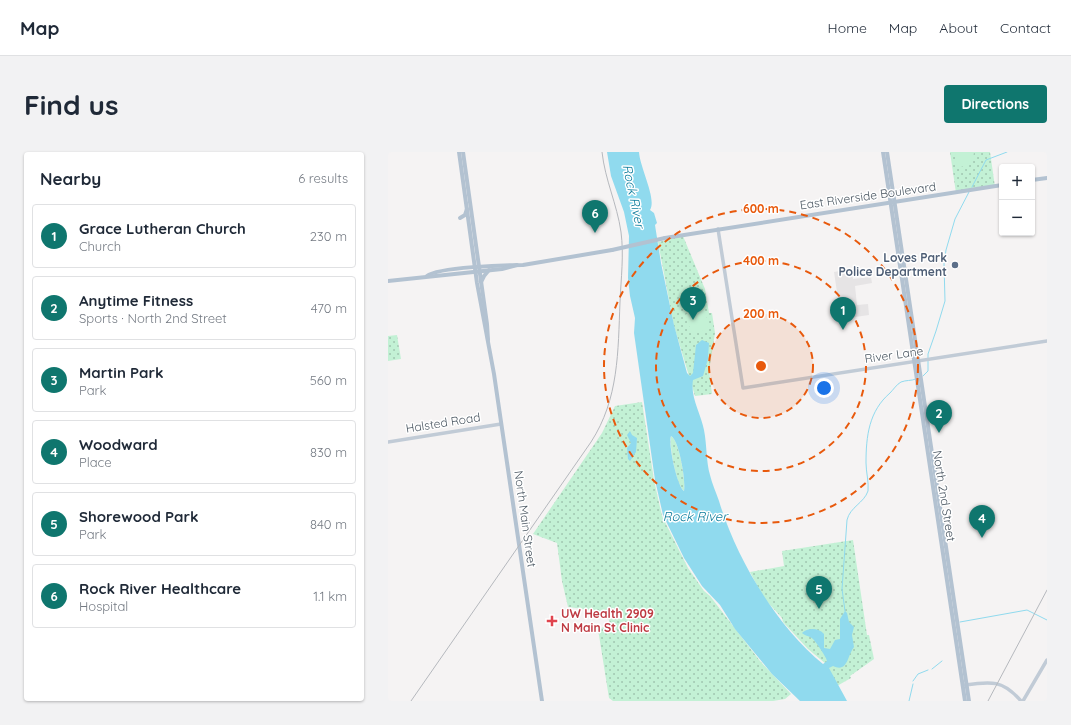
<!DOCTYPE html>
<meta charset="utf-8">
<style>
:root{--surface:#fff;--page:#f2f2f3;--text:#1f2937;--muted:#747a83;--line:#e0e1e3;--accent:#0f766e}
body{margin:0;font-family:Quicksand,sans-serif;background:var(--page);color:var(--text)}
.controls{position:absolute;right:12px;top:12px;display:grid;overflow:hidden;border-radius:4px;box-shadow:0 1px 3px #0004}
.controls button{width:36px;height:36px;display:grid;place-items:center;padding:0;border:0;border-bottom:1px solid var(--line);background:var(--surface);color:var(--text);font:20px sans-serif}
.you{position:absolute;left:436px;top:236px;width:14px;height:14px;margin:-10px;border:3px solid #fff;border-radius:50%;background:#1a73e8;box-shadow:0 0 0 6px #1a73e833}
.badge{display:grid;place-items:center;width:26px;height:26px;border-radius:50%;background:var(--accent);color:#fff;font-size:13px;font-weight:700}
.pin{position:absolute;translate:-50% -33px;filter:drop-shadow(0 1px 2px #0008)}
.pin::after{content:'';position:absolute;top:21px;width:14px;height:12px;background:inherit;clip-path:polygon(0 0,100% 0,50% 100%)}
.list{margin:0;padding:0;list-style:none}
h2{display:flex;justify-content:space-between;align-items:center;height:52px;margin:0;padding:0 16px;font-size:17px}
h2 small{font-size:13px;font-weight:400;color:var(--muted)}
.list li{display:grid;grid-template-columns:26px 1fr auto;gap:12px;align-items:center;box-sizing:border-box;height:64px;margin:0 8px 8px;padding:0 8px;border:1px solid var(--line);border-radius:4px}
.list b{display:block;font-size:15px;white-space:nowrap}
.list p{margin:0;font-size:13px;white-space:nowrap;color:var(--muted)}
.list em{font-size:13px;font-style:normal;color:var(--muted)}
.map{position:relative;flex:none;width:659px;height:549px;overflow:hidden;border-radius:4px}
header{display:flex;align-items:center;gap:24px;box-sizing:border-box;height:56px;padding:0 20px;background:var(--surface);border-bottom:1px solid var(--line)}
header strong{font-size:19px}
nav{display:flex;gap:22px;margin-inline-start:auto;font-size:14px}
.intro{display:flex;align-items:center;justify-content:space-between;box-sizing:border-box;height:96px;padding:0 24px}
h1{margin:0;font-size:28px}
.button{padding:10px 18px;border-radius:4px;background:var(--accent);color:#fff;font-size:14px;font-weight:700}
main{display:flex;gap:24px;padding:0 24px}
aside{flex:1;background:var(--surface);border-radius:4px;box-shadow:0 1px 3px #0004}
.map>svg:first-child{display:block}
.education{fill:#e6e4e5}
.grass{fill:url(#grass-dots)}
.garden{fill:#c3f1d5}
.water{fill:#90daee;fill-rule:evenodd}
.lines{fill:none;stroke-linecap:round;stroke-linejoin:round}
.stream{stroke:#90daee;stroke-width:1}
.secondary{stroke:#c1cbd6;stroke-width:3.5}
.primary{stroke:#b3c2d1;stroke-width:4}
.rail{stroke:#b5b8bd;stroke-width:1}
.primary-bridge{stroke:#b3c2d1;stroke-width:4}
.ring{fill:none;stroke:#e8590c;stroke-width:2;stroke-dasharray:7 5}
.service-dot{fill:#5c6f8a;stroke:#fff;stroke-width:1.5}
.health-dot{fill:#e0444e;stroke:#fff;stroke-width:1.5}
.labels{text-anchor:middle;stroke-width:3;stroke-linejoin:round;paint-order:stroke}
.street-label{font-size:12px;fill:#4a5661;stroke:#fff}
.service-label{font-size:12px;font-weight:bold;fill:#4e5e75;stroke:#fff;text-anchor:end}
.health-label{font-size:12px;font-weight:bold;fill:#be3a42;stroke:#fff;text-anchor:start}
.water-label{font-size:13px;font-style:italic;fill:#0c7c9b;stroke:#fff}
.centre{fill:#e8590c;stroke:#fff;stroke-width:2}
.ring-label{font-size:12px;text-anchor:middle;font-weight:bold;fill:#e8590c;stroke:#fff;stroke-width:3;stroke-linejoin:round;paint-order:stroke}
</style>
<header>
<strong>Map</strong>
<nav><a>Home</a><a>Map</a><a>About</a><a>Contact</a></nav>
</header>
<div class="intro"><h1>Find us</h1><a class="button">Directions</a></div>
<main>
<aside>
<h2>Nearby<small>6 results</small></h2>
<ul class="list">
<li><span class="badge">1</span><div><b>Grace Lutheran Church</b><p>Church</p></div><em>230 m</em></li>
<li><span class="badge">2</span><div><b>Anytime Fitness</b><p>Sports · North 2nd Street</p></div><em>470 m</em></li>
<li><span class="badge">3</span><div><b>Martin Park</b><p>Park</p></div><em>560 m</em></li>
<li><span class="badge">4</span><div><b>Woodward</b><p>Place</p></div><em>830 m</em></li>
<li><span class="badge">5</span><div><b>Shorewood Park</b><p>Park</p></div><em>840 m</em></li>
<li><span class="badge">6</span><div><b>Rock River Healthcare</b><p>Hospital</p></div><em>1.1 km</em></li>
</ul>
</aside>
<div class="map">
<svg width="659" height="549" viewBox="0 0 659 549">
<defs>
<pattern id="grass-dots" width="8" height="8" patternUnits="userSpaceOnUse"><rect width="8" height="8" fill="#c3f1d5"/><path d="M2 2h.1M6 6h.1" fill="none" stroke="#a0c6b0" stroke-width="1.8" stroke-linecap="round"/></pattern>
</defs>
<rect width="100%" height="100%" fill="#f5f3f3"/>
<path class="education" d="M463 117 465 127 483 125 484 131 467 134 469 153 480 152 481 163 453 167 446 120Z"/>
<g class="grass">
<path d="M562 0H602L607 35 568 41Z"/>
<path d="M295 84 317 137 321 161H324L327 181 321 219 324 242 307 244 286 174 270 90Z"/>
<path d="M9 183 13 207 0 209V184Z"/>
<path d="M254 250 266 328 274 364 300 416 316 439 322 444 372 509 403 542 397 547 385 549H225L221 546 210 477 222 473 219 460 180 455 174 429 169 391 145 382 214 281 227 254Z"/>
<path d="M283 284C291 288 298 330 296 339 288 333 281 293 283 284Z"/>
<path d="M465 388 479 483H481L486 507 462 524 463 526 449 534 438 512 420 497 395 470 394 466 375 445 362 420 396 414 394 399Z"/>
</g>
<g class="garden">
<path d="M567 0H586C585 10 580 13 570 16Z"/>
<path d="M305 159H313L321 168 319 178 305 181 303 179 297 163Z"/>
</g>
<g class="water">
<path d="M219 0H251C252 16 269 47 262 58L266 61 269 71 267 73 273 111 286 173 299 221 302 224 305 221 308 193 314 188 321 191 320 207 315 224 305 228C302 245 313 262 316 278 319 293 318 309 322 323 324 332 328 340 331 349 348 406 389 475 435 512L439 509C439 506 428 490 425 487 422 484 417 484 414 481 420 475 431 476 436 482V496L442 497 447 488 452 487V467L457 459 459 461 461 470 466 475 464 483 466 495C459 504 460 521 445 514L441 516 459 549H412L384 522 347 477 332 453 314 434 296 406 275 363 267 328 246 181 247 166 242 144 240 126 241 84 236 60 223 24ZM283 284C291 288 298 329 296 339 289 334 280 292 283 284Z"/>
<path d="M242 279 244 283 249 286 248 300 242 309 240 307 239 296 243 291 239 283Z"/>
</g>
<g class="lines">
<g class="stream">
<path d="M584 35 598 8 619 0"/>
<path d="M535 224 540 219V202L548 179 557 149 556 112 558 98 567 67 581 40"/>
<path d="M457 459 454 437 459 368C462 355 476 351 480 339 481 330 478 320 478 311 478 284 481 259 502 241 505 238 509 232 513 230 518 228 523 229 528 227"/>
<path d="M572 470 639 458 659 468"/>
<path d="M544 517 554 509"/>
<path d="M525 529 530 522 540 518"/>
<path d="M521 549 525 532"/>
</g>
<g class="secondary">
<path d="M330 77 355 236 659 189"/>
<path d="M0 290 113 272"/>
<path d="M577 533C603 529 615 528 633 549"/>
<path d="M635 549 659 508"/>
</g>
<g class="primary">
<path d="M71 0 89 131 106 222 154 549"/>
<path d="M75 0 99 172 100 188"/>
<path d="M495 0 577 549"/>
<path d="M499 0 581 549"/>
<path d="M644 28 659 26"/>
<path d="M72 66 77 63 79 57"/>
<path d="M277 86 614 33"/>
<path d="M39 124C50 115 118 113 135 113L224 98"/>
<path d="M0 129 114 117 129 113"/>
<path d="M93 130 96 124 101 118"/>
</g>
<g class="rail">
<path d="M23 549 203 290C231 247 230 199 232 150 233 126 236 103 233 80 229 52 217 28 214 0"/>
<path d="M600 549 659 438"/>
</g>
<path class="primary-bridge" d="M224 98 277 86"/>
</g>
<circle cx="373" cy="214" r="52" fill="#e8590c" fill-opacity=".12"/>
<g class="ring">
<circle cx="373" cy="214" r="52"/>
<circle cx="373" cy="214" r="105"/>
<circle cx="373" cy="214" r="157"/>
</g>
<circle class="service-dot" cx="567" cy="113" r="4"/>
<path class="health-dot" d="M162 463h4v4h4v4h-4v4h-4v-4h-4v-4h4z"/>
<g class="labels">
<g class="street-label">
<text transform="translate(480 44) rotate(-8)" y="4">East Riverside Boulevard</text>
<text transform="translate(506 203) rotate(-8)" y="4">River Lane</text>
<text transform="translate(55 271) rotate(-9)" y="4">Halsted Road</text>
<text transform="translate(556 344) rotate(81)" y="4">North 2nd Street</text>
<text transform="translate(137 367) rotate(82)" y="4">North Main Street</text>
</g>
<g class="service-label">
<text x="559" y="110">Loves Park<tspan x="559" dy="14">Police Department</tspan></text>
</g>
<g class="health-label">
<text x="173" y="466">UW Health 2909<tspan x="173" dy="14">N Main St Clinic</tspan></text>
</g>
<g class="water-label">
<text transform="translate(246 44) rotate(78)" y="5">Rock River</text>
<text x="307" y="369">Rock River</text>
</g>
</g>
<circle cx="373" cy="214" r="6" class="centre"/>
<g class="ring-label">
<text x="373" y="61">600 m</text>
<text x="373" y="113">400 m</text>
<text x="373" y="166">200 m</text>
</g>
</svg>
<div class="controls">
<button>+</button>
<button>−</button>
</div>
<div class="you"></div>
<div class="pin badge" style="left:455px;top:178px">1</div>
<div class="pin badge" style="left:551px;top:281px">2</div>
<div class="pin badge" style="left:305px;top:168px">3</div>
<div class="pin badge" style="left:594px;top:386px">4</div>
<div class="pin badge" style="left:431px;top:457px">5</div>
<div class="pin badge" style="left:207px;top:81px">6</div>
</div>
</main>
